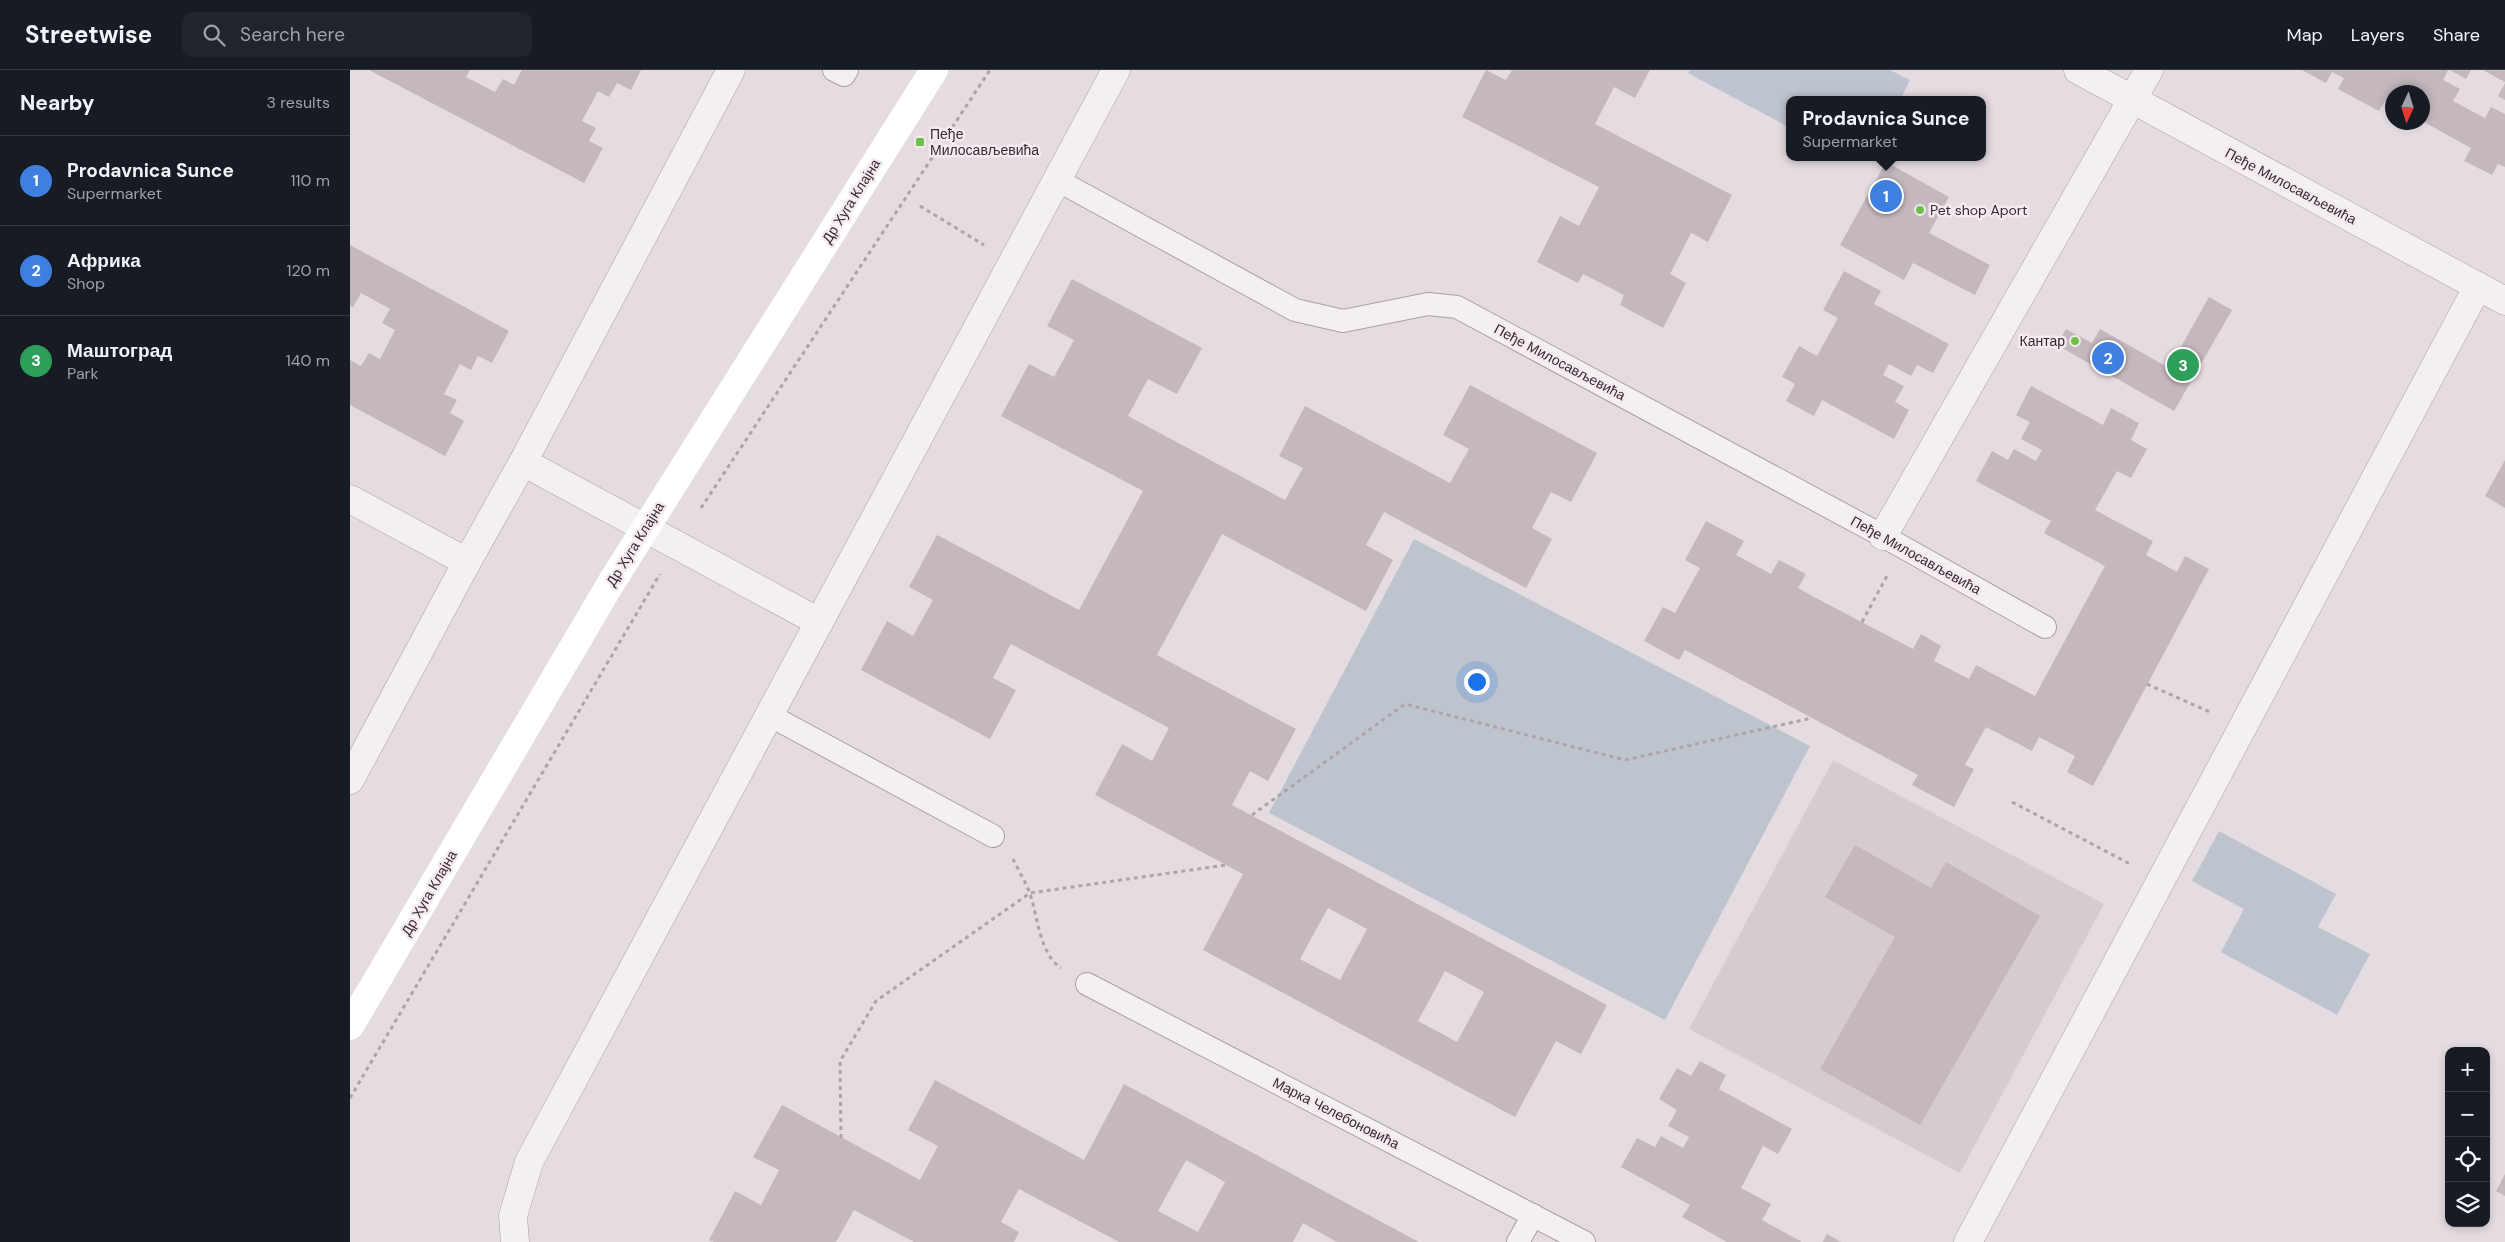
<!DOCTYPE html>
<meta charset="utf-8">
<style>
:root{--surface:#171b24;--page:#20242c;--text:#f1f3f6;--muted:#9ea1a6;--line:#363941;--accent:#6dc14b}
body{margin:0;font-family:"DM Sans",sans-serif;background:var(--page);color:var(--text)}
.controls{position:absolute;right:15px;bottom:15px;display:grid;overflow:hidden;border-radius:10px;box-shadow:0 2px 8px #0003}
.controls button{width:45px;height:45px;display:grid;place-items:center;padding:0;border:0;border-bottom:1px solid var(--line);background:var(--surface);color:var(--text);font:25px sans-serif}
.compass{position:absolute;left:2035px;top:15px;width:45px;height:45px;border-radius:50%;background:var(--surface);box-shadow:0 2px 8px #0003;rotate:184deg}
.you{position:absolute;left:1126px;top:611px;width:18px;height:18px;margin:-12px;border:4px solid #fff;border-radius:50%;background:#1a73e8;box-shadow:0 0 0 8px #1a73e833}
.badge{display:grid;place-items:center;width:32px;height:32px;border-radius:50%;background:var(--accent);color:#fff;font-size:16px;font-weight:700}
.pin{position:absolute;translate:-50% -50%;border:2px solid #fff;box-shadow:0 1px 5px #0006}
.popup{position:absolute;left:1436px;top:26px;width:200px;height:65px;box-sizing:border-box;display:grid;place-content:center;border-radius:10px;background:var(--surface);filter:drop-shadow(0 1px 4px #0005);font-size:16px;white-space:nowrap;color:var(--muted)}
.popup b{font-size:19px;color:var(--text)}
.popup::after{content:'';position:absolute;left:50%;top:100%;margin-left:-10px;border:10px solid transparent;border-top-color:var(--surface)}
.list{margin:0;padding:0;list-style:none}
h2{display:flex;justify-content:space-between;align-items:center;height:65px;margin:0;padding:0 20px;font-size:21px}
h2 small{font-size:16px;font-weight:400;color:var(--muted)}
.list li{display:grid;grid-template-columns:32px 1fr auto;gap:15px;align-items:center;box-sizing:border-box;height:90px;padding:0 20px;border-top:1px solid var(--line)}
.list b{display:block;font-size:19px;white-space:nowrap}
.list p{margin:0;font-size:16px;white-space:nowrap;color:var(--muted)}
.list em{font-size:16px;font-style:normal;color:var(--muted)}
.icon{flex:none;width:28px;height:28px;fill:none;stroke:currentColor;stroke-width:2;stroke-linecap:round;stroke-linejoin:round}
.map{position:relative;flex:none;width:2155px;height:1172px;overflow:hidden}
header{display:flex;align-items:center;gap:30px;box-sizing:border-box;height:70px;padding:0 25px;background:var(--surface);border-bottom:1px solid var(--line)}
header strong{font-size:24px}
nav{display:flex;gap:28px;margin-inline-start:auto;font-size:18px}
.search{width:350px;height:45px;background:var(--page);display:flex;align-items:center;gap:12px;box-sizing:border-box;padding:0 18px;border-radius:10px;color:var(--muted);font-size:19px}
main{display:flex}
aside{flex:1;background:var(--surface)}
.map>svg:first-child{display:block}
.built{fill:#d6cbd0}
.green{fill:#bec4ce}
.building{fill:#c4b7be;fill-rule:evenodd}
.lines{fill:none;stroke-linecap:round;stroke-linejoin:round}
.lane-casing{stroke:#ab9ea5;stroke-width:24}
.street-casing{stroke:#ab9ea5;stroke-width:29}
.path{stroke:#ada3a8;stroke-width:3;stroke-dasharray:4 4;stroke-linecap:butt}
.lane{stroke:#f4eff1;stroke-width:22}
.street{stroke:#f4eff1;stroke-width:28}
.secondary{stroke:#fff;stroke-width:28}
.poi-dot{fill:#6dc14b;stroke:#f3ebf0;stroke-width:2}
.labels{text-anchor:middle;stroke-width:5;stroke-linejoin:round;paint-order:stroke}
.poi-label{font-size:14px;fill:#3a2731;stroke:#f3ebf0;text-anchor:start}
.street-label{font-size:14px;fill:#3a2731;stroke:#f3ebf0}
</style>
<header>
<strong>Streetwise</strong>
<div class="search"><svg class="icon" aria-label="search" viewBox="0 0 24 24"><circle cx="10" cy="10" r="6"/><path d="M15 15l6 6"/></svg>Search here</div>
<nav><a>Map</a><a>Layers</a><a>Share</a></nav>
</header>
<main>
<aside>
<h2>Nearby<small>3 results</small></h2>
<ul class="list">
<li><span class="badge" style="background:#3f7fe0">1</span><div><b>Prodavnica Sunce</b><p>Supermarket</p></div><em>110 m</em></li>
<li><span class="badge" style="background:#3f7fe0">2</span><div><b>Африка</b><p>Shop</p></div><em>120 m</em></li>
<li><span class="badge" style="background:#2e9e5b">3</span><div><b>Маштоград</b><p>Park</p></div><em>140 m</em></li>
</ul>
</aside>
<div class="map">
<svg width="2155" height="1172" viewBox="0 0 2155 1172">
<rect width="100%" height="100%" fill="#e5dce1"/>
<path class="built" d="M1483 690 1754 834 1610 1103 1339 959Z"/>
<g class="green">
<path d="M1340 0H1540L1560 10 1550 30H1440V58L1338 3Z"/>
<path d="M1064 469 1460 676 1315 950 919 743Z"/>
<path d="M1869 761 1986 824 1968 857 2020 884 1987 945 1871 882 1894 839 1842 811Z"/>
</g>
<g class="building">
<path d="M19 0H120L116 7 145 22 153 9 164 15 172 0H291L281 20 267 13 259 27 248 21 232 51 246 58 239 71 253 78 234 113Z"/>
<path d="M1136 0 1156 10 1162 0H1300L1285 28 1264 17 1245 54 1382 125 1358 172 1341 163 1320 204 1336 213 1313 258 1270 235 1274 225 1233 204 1228 213 1187 192 1210 146 1229 156 1249 117 1112 47Z"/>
<path d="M1952 0H2098L2093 10 2110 19 2103 31 2135 48 2141 37 2155 44V97L2148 94 2142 105 2114 91 2121 78 2072 51V22H2042V35L2035 31 2029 41 1988 19 1994 8 1982 2 1976 13Z"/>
<path d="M2100 0H2121L2116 9Z"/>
<path d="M2133 0H2155V12L2140 4Z"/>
<path d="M2155 13V30L2148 26Z"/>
<path d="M1536 92 1599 127 1579 163 1640 195 1625 225 1563 193 1554 210 1490 175Z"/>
<path d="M0 175 159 261 142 293 128 286 121 300 110 294 94 324 107 330 100 343 114 351 95 386 0 335V290L11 296 19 283 30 289 45 260 32 253 40 239 11 223 3 237 0 236Z"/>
<path d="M1494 201 1531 221 1524 234 1599 274 1583 303 1567 295 1561 306 1539 294 1533 305 1554 316 1545 332 1559 340 1544 369 1472 330 1464 346 1436 331 1445 314 1432 307 1449 276 1467 286 1488 248 1473 240Z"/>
<path d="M722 209 852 278 827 324 798 309 778 346 935 430 953 398 929 386 955 336 1100 413 1119 379 1093 365 1120 315 1247 383 1221 432 1201 422 1182 458 1202 469 1176 518 1034 442 1016 475 1043 490 1016 541 872 464 807 585 946 659 918 711 900 701 882 735 1257 935 1231 984 1206 971 1165 1047 853 880 893 804 745 725 772 674 802 691 819 658 661 574 643 608 666 620 640 669 511 600 537 551 563 566 583 530 559 517 587 465 729 540 793 421 651 346 679 294 704 307 724 270 697 256ZM978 838 1017 859 990 910 950 889ZM1095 901 1134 922 1107 972 1068 951Z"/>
<path d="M1859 227 1882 240 1824 341 1707 275 1716 259 1742 273 1750 259 1819 298Z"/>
<path d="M1681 316 1753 355 1761 338 1789 353 1781 370 1797 379 1781 408 1767 401 1745 440 1803 471 1796 485 1827 502 1835 486 1859 499 1743 716 1717 702 1725 686 1689 667 1682 681 1636 657 1615 695 1624 699 1604 737 1562 715 1568 705 1462 648 1335 580 1329 590 1294 571 1313 537 1325 543 1350 498 1335 490 1356 451 1394 471 1386 485 1421 504 1429 490 1456 504 1448 518 1466 528 1563 579 1571 564 1591 576 1584 591 1619 609 1626 595 1685 626 1755 496 1694 463 1701 451 1626 411 1642 381 1658 390 1664 379 1686 391 1692 380 1671 369 1680 352 1666 345Z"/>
<path d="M2155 390V438L2135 426Z"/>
<path d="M1505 775 1581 818 1596 792 1690 846 1570 1055 1470 999 1545 867 1475 827Z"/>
<path d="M1350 991 1376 1005 1369 1019 1442 1059 1428 1084 1413 1076 1391 1118 1421 1134 1412 1150 1452 1172H1377L1332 1147 1340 1135 1271 1097 1287 1068 1305 1077 1311 1066 1333 1078 1339 1067 1318 1056 1327 1040 1309 1029 1327 998 1341 1006Z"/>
<path d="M585 1010 734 1090 774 1014 1069 1172H987L953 1153 943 1172H769L669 1119 651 1152 669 1162 664 1172H564L504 1140 486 1172H364L359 1170 385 1121 411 1135 429 1100 403 1087 432 1035 570 1110 588 1076 558 1060ZM836 1090 875 1112 848 1162 808 1141Z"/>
<path d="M2155 1104V1126L2146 1121Z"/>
<path d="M1477 1164 1491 1172H1473Z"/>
</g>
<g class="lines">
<g class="lane-casing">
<g id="lane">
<path d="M484 0 494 5 497 0"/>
<path d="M707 110 945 240 993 251 1078 234 1107 237 1533 466 1695 557"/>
<path d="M419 645 643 766"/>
<path d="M737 914 1234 1172"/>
<path d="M1168 1172 1183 1145"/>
</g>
</g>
<g class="street-casing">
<g id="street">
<path d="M1728 0 2155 231"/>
<path d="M173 392 469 552"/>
<path d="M0 429 117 492"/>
<path d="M1533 466 1799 0"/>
<path d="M0 710 117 492 173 392 381 0"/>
<path d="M165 1172 163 1146 179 1092 766 0"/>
<path d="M1618 1172 2128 216"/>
</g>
</g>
<g class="path">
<path d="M570 136 634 175"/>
<path d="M351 438 640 0"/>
<path d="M1512 552 1538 504"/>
<path d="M1797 614 1862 643"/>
<path d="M1662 732 1782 795"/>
<path d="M902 745 1055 634 1275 690 1462 648"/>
<path d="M663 789C668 800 676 812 680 824 688 847 689 883 711 898"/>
<path d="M0 1028 310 504"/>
<path d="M491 1068 490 991 526 931 680 823 876 795"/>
</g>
<use href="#lane" class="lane"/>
<use href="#street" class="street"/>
<path class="secondary" d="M0 956 261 513 584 0"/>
</g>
<g class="poi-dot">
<rect x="565" y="67" width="10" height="10" rx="2.5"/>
<circle cx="1570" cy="140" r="5"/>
<circle cx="1725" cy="271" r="5"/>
</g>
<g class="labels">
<g class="poi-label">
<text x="580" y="69">Пеђе<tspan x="580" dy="16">Милосављевића</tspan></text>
<text x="1580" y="145">Pet shop Aport</text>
<text x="1715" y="276" text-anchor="end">Кантар</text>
</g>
<g class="street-label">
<text transform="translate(1941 116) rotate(28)" y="5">Пеђе Милосављевића</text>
<text transform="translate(501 131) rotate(-58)" y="5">Др Хуга Клајна</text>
<text transform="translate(1210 292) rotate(28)" y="5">Пеђе Милосављевића</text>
<text transform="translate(285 474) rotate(-58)" y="5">Др Хуга Клајна</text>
<text transform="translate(1566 485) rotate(29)" y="5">Пеђе Милосављевића</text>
<text transform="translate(79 823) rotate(-60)" y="5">Др Хуга Клајна</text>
<text transform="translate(986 1043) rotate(27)" y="5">Марка Челебоновића</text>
</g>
</g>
</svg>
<div class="controls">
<button>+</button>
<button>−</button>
<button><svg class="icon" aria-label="locate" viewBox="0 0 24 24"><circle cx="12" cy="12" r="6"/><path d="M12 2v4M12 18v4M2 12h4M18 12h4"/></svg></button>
<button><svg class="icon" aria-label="layers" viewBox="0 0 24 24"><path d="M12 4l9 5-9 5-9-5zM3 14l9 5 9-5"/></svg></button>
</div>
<svg class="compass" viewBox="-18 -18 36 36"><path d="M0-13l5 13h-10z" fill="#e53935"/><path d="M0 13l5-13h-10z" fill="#9ea1a6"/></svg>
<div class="you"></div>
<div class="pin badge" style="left:1536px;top:126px;background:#3f7fe0">1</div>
<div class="popup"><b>Prodavnica Sunce</b>Supermarket</div>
<div class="pin badge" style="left:1758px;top:288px;background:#3f7fe0">2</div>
<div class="pin badge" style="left:1833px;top:295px;background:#2e9e5b">3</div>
</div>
</main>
